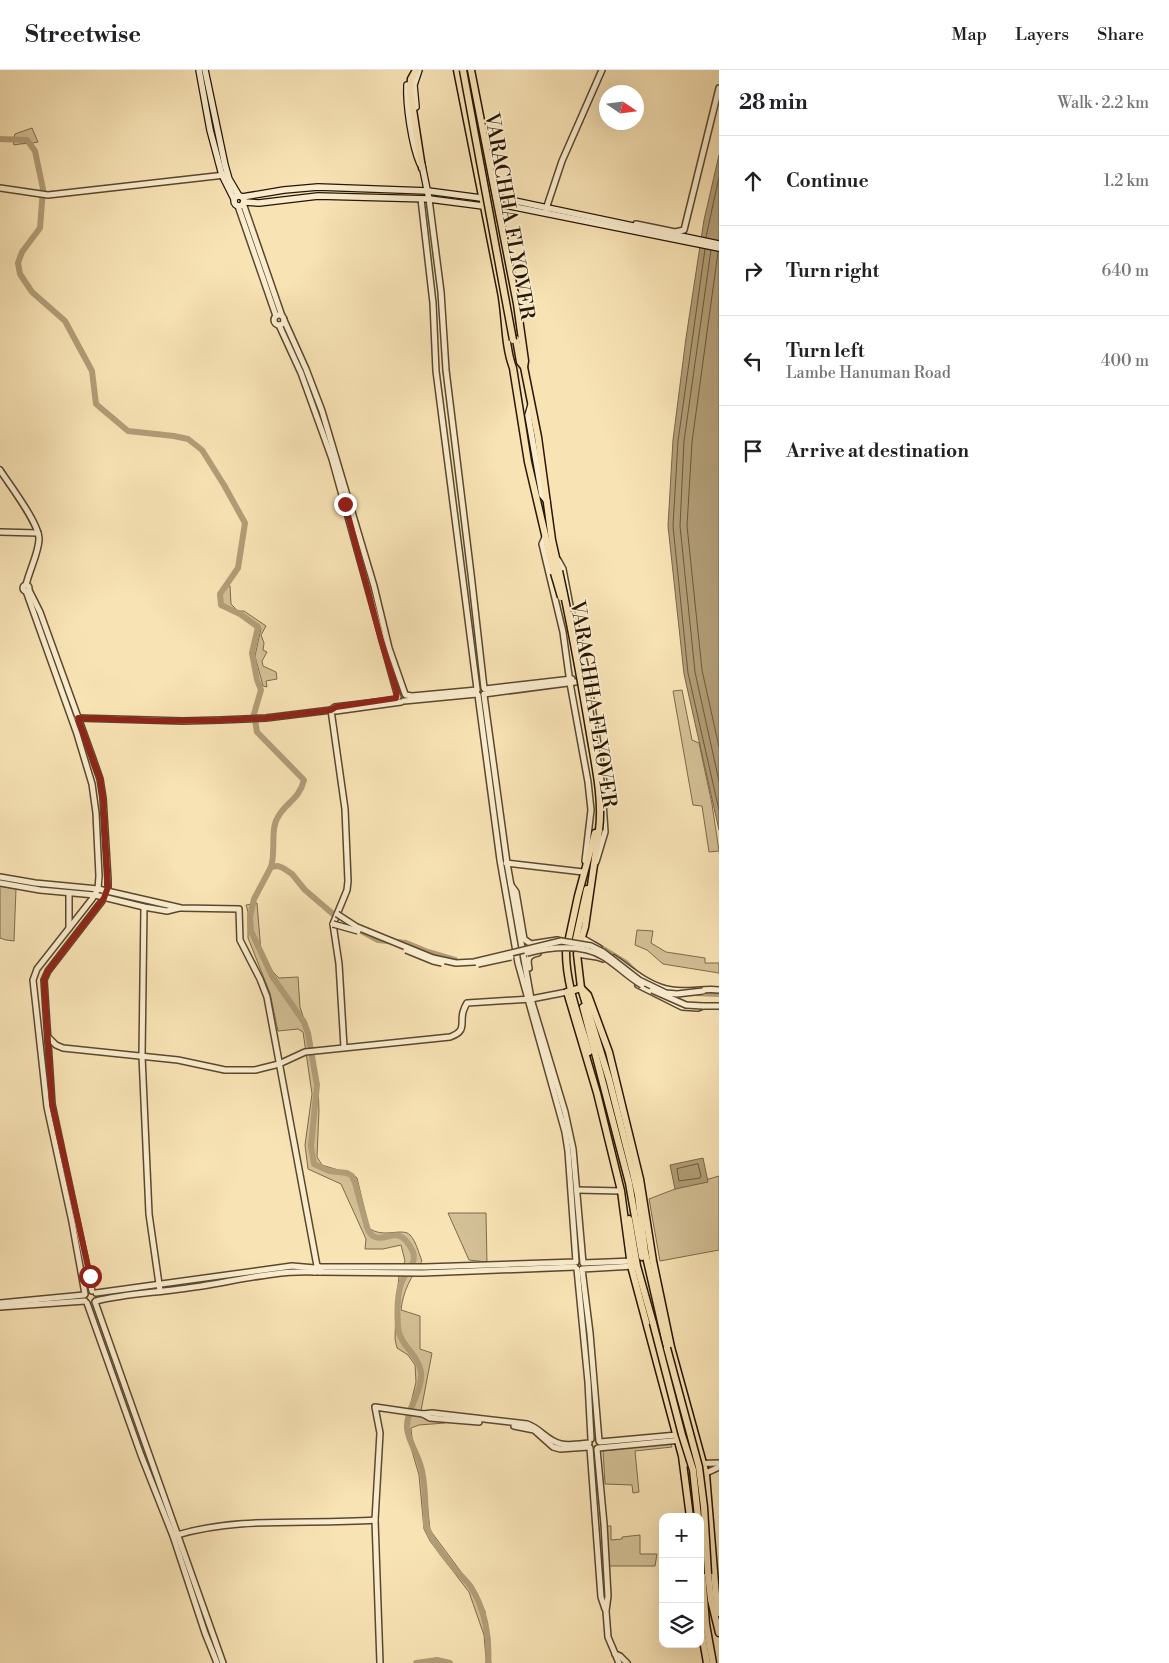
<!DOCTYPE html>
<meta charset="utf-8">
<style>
:root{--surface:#fff;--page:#f2f2f2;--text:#202124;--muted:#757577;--line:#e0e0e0}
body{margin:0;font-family:"Libre Bodoni",serif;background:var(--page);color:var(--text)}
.controls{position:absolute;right:15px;bottom:15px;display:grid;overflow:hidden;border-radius:10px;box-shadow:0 5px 20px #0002}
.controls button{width:45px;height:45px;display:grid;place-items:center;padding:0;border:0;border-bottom:1px solid var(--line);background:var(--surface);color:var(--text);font:25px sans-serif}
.compass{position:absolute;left:599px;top:15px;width:45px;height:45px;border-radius:50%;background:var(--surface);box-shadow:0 5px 20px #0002;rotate:103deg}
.stop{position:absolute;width:15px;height:15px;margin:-11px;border:4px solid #8f2418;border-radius:50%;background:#fff}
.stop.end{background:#8f2418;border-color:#fff;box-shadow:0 1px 5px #0008}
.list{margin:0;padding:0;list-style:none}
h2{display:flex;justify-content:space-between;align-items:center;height:65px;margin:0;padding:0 20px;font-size:21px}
h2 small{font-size:16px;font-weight:400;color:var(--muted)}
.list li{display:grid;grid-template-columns:32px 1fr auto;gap:15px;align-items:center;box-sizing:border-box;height:90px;padding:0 20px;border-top:1px solid var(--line)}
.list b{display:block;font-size:19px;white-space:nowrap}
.list p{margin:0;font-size:16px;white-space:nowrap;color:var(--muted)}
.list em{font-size:16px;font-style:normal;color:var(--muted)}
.icon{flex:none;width:28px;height:28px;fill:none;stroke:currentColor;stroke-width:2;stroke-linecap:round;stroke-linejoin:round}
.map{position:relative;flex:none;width:719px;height:1593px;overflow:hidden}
header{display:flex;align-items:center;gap:30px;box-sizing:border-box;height:70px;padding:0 25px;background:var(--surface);border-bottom:1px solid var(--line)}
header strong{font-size:24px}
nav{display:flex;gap:28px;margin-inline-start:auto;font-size:18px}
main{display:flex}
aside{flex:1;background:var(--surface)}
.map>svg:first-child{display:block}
.green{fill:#d4c096;stroke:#7d6a4b}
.water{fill:#b19d77;stroke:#796747}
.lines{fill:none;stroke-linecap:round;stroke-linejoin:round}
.shore{stroke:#6c593c;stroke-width:1}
.river{stroke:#b19d77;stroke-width:6}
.tertiary-casing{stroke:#5a482d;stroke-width:8}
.secondary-casing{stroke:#261500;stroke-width:8}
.primary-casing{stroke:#261500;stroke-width:9}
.tertiary{stroke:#faedcf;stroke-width:5}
.secondary{stroke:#faedcf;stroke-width:5.5}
.primary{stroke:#f8e3b5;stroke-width:6}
.tertiary-bridge-casing{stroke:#5a482d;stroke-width:8;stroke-linecap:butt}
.primary-bridge-casing{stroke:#261500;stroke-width:9;stroke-linecap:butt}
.tertiary-bridge{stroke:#faedcf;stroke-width:5}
.primary-bridge{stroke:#f8e3b5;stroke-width:6}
.route{stroke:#8f2418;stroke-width:6}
.labels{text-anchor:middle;stroke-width:4;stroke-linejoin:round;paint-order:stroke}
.street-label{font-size:20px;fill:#261500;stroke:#faedcf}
</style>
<header>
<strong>Streetwise</strong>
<nav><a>Map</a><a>Layers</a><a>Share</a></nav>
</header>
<main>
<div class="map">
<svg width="719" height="1593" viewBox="0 0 719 1593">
<rect width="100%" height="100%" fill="#f8e3b5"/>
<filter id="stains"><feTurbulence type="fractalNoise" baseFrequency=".004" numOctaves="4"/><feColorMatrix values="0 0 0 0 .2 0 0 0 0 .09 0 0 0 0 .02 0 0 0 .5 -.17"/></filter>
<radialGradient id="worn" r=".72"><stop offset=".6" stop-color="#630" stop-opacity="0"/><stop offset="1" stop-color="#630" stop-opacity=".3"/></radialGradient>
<g class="green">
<path d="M32 58 38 72C30 74 22 73 14 75L13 70 15 64Z"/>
<path d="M227 515 230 516 231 534 238 541H244L266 556 261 565 264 573 263 580 267 582 262 591 263 596 276 602 277 609 266 611 267 617 263 616 255 586 261 558C249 547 234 543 222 533V524Z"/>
<path d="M682 620 692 670 699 673 712 734 719 781 709 782 702 736 693 735 673 621Z"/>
<path d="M0 816 16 819 14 871 6 870 0 868Z"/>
<path d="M257 833 261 882 273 902 279 908 298 907 300 937 309 964 318 1013 319 1041 317 1087 322 1095 354 1105 357 1108 369 1158C383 1169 403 1157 410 1165 416 1171 419 1184 422 1191 411 1207 403 1221 401 1240L420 1246V1279L432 1283 420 1346 431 1350 445 1351V1353L419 1355 411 1358 412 1368 423 1399 425 1411 430 1460 473 1518 485 1541 491 1593 486 1589 484 1565 469 1522 430 1471 424 1459 419 1405 405 1357 416 1312 415 1295 408 1285 397 1278 395 1269 396 1234 399 1206 405 1191 401 1175 383 1179H365L366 1169 341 1114 308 1099 305 1075 312 1024 303 962 298 959 278 961 270 923 248 868V842L246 835Z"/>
<path d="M637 860 653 861 651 873 666 882 705 888V893H719V903L663 894 647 880 635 875Z"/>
<path d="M719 1106V1180L660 1191 649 1129 675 1119Z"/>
<path d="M448 1143H486L487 1192 469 1190Z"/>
<path d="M671 1373 672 1377 635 1381 639 1422 633 1423 632 1415 605 1414 603 1381Z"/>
<path d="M606 1456H611V1470L622 1469V1467L640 1465V1484H657L655 1496H608Z"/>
</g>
<g class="water">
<path d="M719 85V760L684 604 668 456 673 370 686 268 704 150Z"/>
<path d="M703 1088 708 1112 675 1119 670 1095Z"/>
</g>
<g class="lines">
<g class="shore">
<path d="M706 167 719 107"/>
<path d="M705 179 678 371 673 456 688 603 719 740"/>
<path d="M711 180 684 371 680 456 695 602 719 711"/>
<path d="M718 182 692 372 687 456 702 600 719 677"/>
<path d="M698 1094 701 1106 700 1108 679 1111 677 1099Z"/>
</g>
<g class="river">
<path d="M0 69 27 70 35 81 43 119 40 158 22 182 18 193 20 204 32 222 65 251 92 301 96 334 128 361 174 366 188 369 202 380 224 415 245 453 238 498 220 524 221 535 240 544 258 557 252 583 257 610 261 620 254 644 257 662 304 710C299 730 286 732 278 747 270 759 276 782 271 797"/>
<path d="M333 844 305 820 292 804 283 798 278 796 271 797 254 829 250 847 251 861 272 906 304 952 308 963 317 1015 311 1076 314 1094 329 1101 347 1103 352 1106 355 1113 367 1157C368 1160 370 1164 373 1166 386 1174 398 1152 412 1180 419 1193 404 1203 401 1214 397 1227 397 1243 398 1256 399 1276 418 1283 421 1302 423 1321 406 1339 407 1358 408 1371 418 1384 421 1397 426 1414 425 1436 426 1454 430 1469 443 1485 453 1497 459 1504 466 1510 471 1517 485 1539 490 1568 488 1593"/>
<path d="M354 857 378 870 406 873 428 882 455 890"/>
<path d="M595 874 626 893 634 901"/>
<path d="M695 923 719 924"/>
<path d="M416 1593 437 1590 450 1593"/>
</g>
<g class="tertiary-casing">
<g id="tertiary">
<path d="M0 118 48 125 225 105"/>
<path d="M421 129 433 233 436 301 477 619"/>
<path d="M429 129 441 222 446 300 471 504 484 618"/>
<path d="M243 133 282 246"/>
<path d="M238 136 276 246"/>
<path d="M546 139 562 91 602 0"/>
<path d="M636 154 675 162 684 160 719 18"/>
<circle cx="279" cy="250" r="5"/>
<path d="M284 250 306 299 322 341 374 516 389 578 405 624"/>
<path d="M0 400C9 414 39 453 39 469 39 482 29 501 26 515"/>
<path d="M0 462 38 463"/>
<path d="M545 467 542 474 563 562 570 613 588 712 591 740 585 791"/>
<path d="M558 490 563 499 573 551"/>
<circle cx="26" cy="518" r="3"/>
<path d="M29 520 40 542 92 686 100 709 103 728 108 810V817L102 831 48 901 44 910 52 1034 92 1221"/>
<path d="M26 521 77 664 92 714 96 743 99 806 98 819 92 829 37 899 33 910 47 1037 72 1152 85 1224"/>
<path d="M572 548 575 552 587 604 604 713 602 720"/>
<path d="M485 619 572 609"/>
<path d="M484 624 583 611"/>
<path d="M406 625 412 626 477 620"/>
<path d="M484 625 507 793 531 929 565 1042 573 1079 583 1193 633 1191"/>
<path d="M404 631 477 624"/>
<path d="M331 640 345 739 348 811 347 820 333 854 339 894 344 977"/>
<path d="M331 640 336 641 401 632"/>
<path d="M77 648 183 651 221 650 266 648 331 640 335 637 394 630 398 627 332 389 301 303 279 255"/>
<path d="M596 792 605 762 602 717"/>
<path d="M506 793 583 802"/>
<path d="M0 807 35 813 98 819 181 838 239 839 240 870 260 909 267 927 317 1196"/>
<path d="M0 813 40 820 95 825 144 837 167 841 179 838"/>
<path d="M511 815 516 822 524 869 531 874 557 870 561 871"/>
<path d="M144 837 142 986 149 1144 160 1221"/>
<path d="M69 858V823"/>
<path d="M582 868 599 878"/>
<path d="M577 884 597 887 603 889"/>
<path d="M614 888C632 900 649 917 672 920 688 923 703 918 719 920"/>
<path d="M529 898C527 889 528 885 538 883"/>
<path d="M638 915 682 937 698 938 703 936H719"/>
<path d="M48 967 56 975 63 978 178 990 225 1000H255L279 994 305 982 450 967C467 961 460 954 463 942 464 939 465 936 467 933L531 929 567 922"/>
<path d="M577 1120 621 1121"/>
<path d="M319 1197H425L576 1192 568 1081 565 1062 518 893 500 790 478 625"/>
<path d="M577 1199 588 1312 591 1369"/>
<path d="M320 1202 422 1203 575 1197"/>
<path d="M96 1223 292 1196 315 1198 318 1196 321 1199 320 1202H315V1198"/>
<path d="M96 1231C124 1224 152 1223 180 1219 225 1214 270 1200 315 1202"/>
<path d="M95 1232 223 1593"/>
<path d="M0 1233 84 1225"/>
<path d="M87 1233 141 1385 173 1466 205 1563 217 1593"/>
<path d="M0 1237 85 1231"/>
<path d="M423 1344 430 1348 479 1352"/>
<path d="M514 1356 534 1360 553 1377 560 1379 589 1377"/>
<path d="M599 1371 590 1263 582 1199 634 1196"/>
<path d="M600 1372 677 1365 694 1366"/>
<path d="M590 1378 601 1527 605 1539"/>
<path d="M598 1378 681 1370"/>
<path d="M597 1379 604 1454 608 1526 606 1541 608 1567 619 1593"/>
<path d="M684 1394 719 1393"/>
<path d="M704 1404 719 1397"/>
<path d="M177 1465C241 1446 309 1455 375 1450"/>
<path d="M615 1584 620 1586 627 1593"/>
<path d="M380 1593 375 1450 380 1363 375 1337 423 1344 432 1343 527 1354C540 1358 547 1371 561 1374 569 1376 580 1374 589 1373"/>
</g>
</g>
<g class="secondary-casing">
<g id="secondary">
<path d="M199 0 210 60 222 105 234 129"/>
<path d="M205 0 225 95 229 109 239 126"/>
<path d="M407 15C406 36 412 75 420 94"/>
<path d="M416 37 414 15 419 0"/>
<path d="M422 95 429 129"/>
<circle cx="239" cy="131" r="5"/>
<path d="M242 127 284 120 318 117 428 121 481 128"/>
<path d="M496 127 719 174"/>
<path d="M244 132 259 133 318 126 429 129 483 136"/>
<path d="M499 142 501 137 505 135 719 178"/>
<path d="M531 335 528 345 542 425 547 431"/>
</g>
</g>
<g class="primary-casing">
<g id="primary">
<path d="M416 0 411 9 410 20 422 98"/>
<path d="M457 0C471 74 486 148 501 222 506 247 504 274 513 298L528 392 554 503"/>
<path d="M471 0 517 234 525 291 524 297 538 367 552 470 559 501"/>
<path d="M516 269 520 292 524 297"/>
<path d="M599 760 585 857 577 884 581 918 609 1009 633 1103 638 1125 645 1182 667 1278"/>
<path d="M574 878 587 819"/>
<path d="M583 937 629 1113 642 1187"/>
<path d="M589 982C580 950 566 916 566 882L578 826 595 763"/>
<path d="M629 1149 637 1196 653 1253"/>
<path d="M690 1447 682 1386 631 1196 621 1121 597 1023 567 922 581 918 588 925 609 982 640 1109 653 1191 671 1277 706 1404 716 1525 719 1543"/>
<path d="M700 1475 706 1554 713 1593"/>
<path d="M708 1504 711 1530 719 1563"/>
<path d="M700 1553 707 1593"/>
</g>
</g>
<use href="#tertiary" class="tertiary"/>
<use href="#secondary" class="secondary"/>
<use href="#primary" class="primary"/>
<g class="tertiary-bridge-casing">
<g id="tertiary-bridge">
<path d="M586 616 602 717"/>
<path d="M337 844 357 857 433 888 456 893 474 892 561 871 591 876 603 882 639 910 666 923 677 924 703 921"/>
<path d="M333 854 358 861"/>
<path d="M406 880 433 891 442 893"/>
<path d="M527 883C551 877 581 873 604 887 617 895 628 907 642 915"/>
<path d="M478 894 511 887"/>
<path d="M652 920 686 935 703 936"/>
</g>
</g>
<g class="primary-bridge-casing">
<g id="primary-bridge">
<path d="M463 0 513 270"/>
<path d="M559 501C571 555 581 610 590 664 595 695 603 729 599 760"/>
<path d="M554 503 561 527"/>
<path d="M653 1253 682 1365 693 1400 698 1447"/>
<path d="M667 1278 699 1397 704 1437 708 1504"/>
</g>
</g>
<use href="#tertiary-bridge" class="tertiary-bridge"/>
<use href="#primary-bridge" class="primary-bridge"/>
</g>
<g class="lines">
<path class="route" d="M90 1206 52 1034 44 910 48 901 104 828 108 817 103 728 100 709 78 648 168 651 221 650 266 648 331 640 336 637 396 628 397 622 381 570 345 434"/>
</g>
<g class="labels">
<g class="street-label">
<text transform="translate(510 146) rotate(80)" y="7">VARACHHA FLYOVER</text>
<text transform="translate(594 634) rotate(81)" y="7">VARACHHA FLYOVER</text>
</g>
</g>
<rect width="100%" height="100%" filter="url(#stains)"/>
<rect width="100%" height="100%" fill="url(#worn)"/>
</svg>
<div class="controls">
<button>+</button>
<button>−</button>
<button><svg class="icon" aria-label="layers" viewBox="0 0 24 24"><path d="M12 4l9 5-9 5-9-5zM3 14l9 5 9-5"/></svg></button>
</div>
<svg class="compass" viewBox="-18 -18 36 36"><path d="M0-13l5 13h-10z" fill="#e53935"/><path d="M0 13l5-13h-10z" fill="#757577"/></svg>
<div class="stop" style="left:90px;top:1206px"></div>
<div class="stop end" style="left:345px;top:434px"></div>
</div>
<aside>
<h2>28 min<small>Walk · 2.2 km</small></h2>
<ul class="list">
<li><svg class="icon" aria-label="ahead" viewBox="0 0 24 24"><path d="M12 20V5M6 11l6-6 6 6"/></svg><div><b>Continue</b></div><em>1.2 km</em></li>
<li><svg class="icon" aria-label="right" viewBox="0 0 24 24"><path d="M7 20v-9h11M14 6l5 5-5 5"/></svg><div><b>Turn right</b></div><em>640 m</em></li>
<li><svg class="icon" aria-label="left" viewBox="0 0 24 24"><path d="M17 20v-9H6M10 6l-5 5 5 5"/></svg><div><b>Turn left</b><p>Lambe Hanuman Road</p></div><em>400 m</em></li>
<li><svg class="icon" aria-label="arrive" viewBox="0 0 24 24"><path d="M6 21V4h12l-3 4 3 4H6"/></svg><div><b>Arrive at destination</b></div></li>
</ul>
</aside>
</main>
